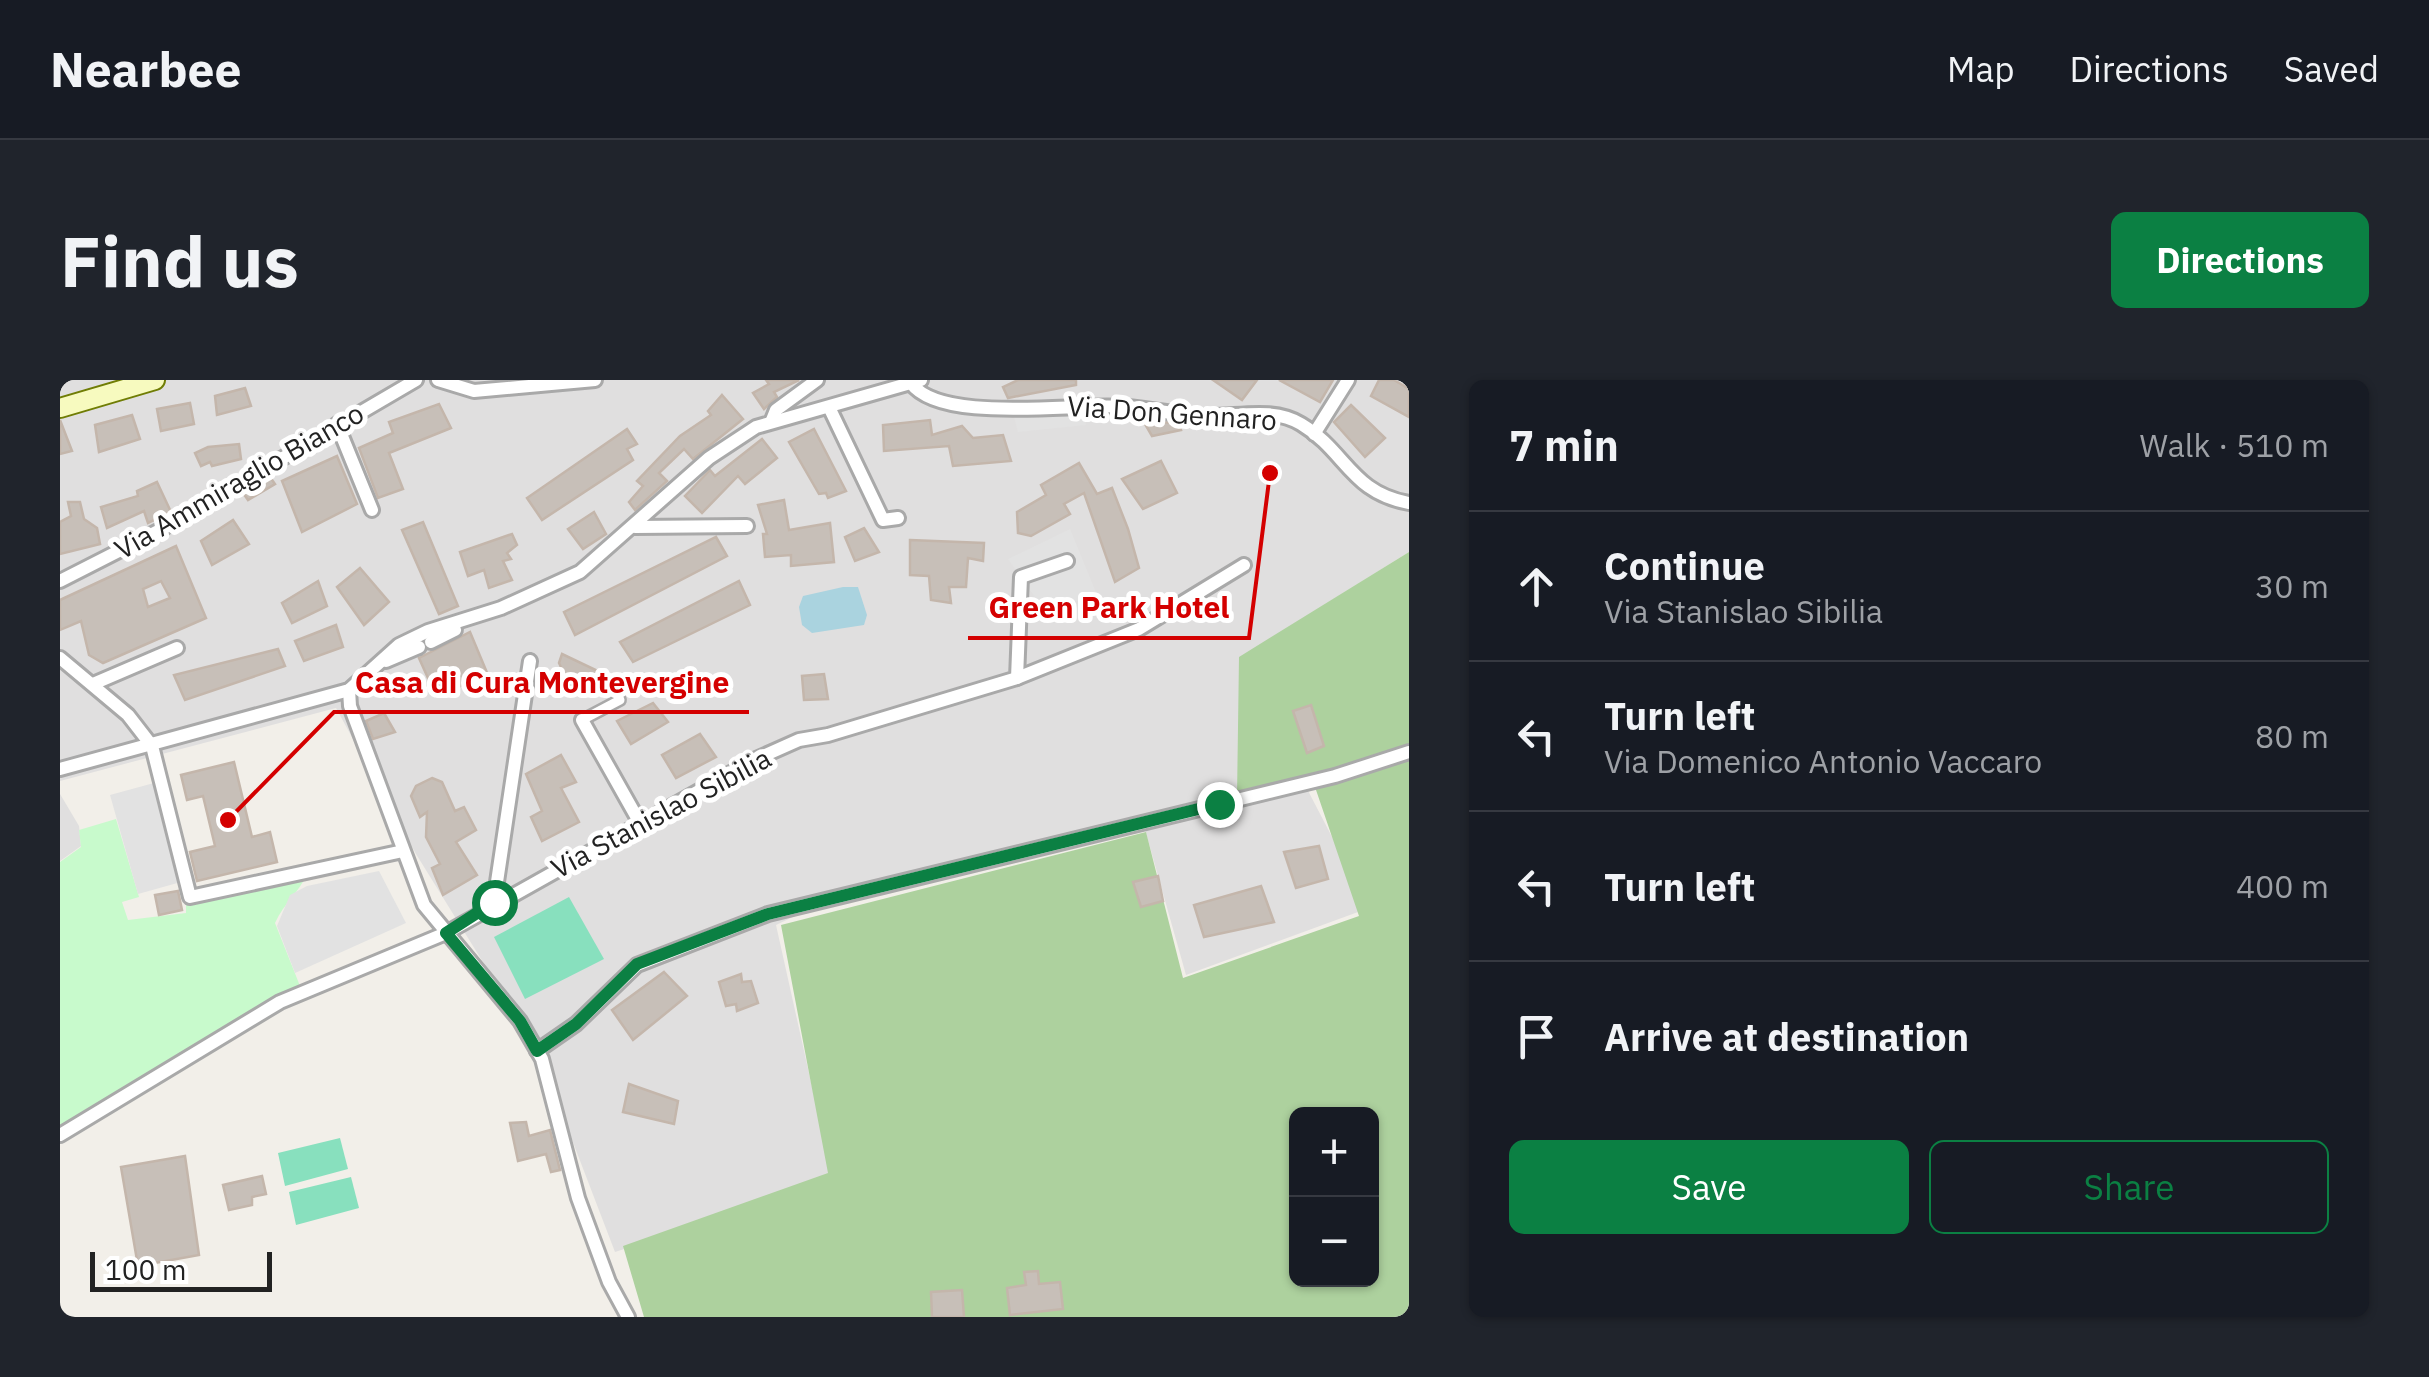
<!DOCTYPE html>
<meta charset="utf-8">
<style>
:root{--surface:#171b24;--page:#20242c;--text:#f1f3f6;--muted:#9ea1a6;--line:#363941;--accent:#0b8043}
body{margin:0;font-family:"IBM Plex Sans",sans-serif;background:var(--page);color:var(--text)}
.controls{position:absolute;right:30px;bottom:30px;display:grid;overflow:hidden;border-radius:15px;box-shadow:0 2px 8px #0004}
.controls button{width:90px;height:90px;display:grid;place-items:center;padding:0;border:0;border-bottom:2px solid var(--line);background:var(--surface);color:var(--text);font:50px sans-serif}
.scale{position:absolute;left:30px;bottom:25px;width:182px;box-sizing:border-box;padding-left:10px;border:5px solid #222;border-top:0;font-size:28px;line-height:35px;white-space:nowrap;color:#222;-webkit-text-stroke:8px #fff;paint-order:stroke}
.stop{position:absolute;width:30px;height:30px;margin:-22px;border:8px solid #0b8043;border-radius:50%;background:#fff}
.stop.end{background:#0b8043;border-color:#fff;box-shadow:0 2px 10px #0008}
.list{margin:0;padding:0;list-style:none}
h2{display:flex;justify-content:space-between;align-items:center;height:130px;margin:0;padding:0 40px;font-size:42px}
h2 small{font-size:32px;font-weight:400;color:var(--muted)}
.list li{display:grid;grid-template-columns:65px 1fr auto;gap:30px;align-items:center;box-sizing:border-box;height:150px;padding:0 40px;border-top:2px solid var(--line)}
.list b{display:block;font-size:38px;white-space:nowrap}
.list p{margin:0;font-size:32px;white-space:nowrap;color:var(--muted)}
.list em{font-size:32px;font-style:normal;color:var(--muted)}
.actions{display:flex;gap:20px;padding:30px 40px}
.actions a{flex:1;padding:22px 0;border:2px solid var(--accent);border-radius:15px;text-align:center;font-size:35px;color:var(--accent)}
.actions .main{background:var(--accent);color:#fff}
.icon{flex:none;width:55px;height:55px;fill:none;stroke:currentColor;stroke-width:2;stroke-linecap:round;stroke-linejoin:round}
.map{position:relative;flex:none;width:1349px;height:937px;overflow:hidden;border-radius:15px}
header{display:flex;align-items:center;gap:60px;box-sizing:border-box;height:140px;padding:0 50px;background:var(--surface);border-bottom:2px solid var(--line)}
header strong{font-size:48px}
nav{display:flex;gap:55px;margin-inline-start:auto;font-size:35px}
.intro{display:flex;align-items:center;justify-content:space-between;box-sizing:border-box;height:240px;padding:0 60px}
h1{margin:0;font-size:70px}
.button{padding:25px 45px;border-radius:15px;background:var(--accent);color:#fff;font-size:35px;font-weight:700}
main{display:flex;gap:60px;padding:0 60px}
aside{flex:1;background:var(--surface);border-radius:15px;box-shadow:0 2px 8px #0004}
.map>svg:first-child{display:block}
.residential{fill:#e0dfdf}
.forest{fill:#add19e;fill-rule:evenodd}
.park{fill:#c8facc}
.pitch{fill:#88e0be}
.parking{fill:#e2e2e2}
.water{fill:#aad3df}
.building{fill:#c7bfb8;stroke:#c4b6ab;stroke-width:2.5;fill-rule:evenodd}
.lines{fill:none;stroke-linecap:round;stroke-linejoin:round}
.pedestrian-casing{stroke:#a9a9a9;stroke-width:14}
.minor-casing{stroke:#a9a9a9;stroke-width:18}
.secondary-casing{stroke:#707d05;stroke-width:22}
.pedestrian{stroke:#fff;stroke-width:9}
.minor{stroke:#fff;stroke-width:12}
.secondary{stroke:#f7fabf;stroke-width:18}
.route{stroke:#0b8043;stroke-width:12}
.labels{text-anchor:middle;stroke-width:10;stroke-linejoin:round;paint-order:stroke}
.street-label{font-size:28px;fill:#222;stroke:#fff}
.leader{fill:none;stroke:#d40000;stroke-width:4}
.callout-dot{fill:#d40000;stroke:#fff;stroke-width:4}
.callout-label{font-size:30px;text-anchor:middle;font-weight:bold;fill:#d40000;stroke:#fff;stroke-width:10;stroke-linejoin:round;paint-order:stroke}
</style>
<header>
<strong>Nearbee</strong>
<nav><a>Map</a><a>Directions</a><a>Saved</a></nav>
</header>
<div class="intro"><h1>Find us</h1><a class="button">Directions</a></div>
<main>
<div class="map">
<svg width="1349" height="937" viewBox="0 0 1349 937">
<rect width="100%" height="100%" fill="#f2efe9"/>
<g class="residential">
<path d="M0 0H1349V172L1179 278 1309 528 1126 595 1084 446 775 517 716 545 773 801 555 872 478 671 356 474 276 328 0 401Z"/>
<path d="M0 414 19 446 21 466 0 481Z"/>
</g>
<path class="forest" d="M1349 172V937H584L563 866 768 793 721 545 1086 452 1123 598 1299 536 1255 407 1177 417 1179 277ZM1236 734H1312V899H1236Z"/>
<path class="park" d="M56 439 79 517 62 522 68 540 126 533V521L247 494C240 511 224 523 215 543L240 606 0 750V482L21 467 19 450Z"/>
<g class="pitch">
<path d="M509 517 544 579 465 619 434 557Z"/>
<path d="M280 758 288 789 225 806 218 773Z"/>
<path d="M291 797 299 828 236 845 229 812Z"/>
</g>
<g class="parking">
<path d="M1024 28 1026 45 958 52 954 36Z"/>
<path d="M1010 149 1037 215 985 231 948 179Z"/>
<path d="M94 403 121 502 78 514 50 415Z"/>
<path d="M319 491 346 543 235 593 217 546 230 515 247 506Z"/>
</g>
<path class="water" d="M783 207H798L807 235 804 245 752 253 742 245 739 227 743 216Z"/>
<g class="building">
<path d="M706 0H739L714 12 717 17 704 29 693 13 709 4Z"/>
<path d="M958 0H1016V5L948 18 943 7Z"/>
<path d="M1153 0H1197L1182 20Z"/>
<path d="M1219 0H1273L1260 22Z"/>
<path d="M1319 0H1334L1349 9V37L1311 16Z"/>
<path d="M185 8 191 26 157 35 155 16Z"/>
<path d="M662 15 683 39 633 79 624 69 599 93 607 101 575 130 569 122 583 106 577 101 620 56 651 35 648 31Z"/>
<path d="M130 23 134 44 101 51 97 29Z"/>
<path d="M379 24 391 48 329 73 343 109 318 118 299 68 333 53 329 42Z"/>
<path d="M1291 25 1325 58 1305 77 1274 42Z"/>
<path d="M72 35 80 59 39 72 35 45Z"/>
<path d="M0 40 12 71 0 74Z"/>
<path d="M870 40 872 55 902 46 913 58 943 55 951 81 893 86 889 66 824 71 823 45Z"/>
<path d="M1095 41 1119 44 1121 50 1092 56 1085 44Z"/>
<path d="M567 49 577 64 567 69 573 80 482 140 467 118Z"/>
<path d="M754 49 786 111 768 118 766 113 759 114 729 62Z"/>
<path d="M702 59 717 78 685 104 678 96 642 133 625 116 650 90 655 96Z"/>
<path d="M179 64 181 79 152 86 150 82 141 86 135 73 148 67Z"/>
<path d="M277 76 297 124 242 152 222 101Z"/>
<path d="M1101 81 1117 113 1083 129 1062 99Z"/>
<path d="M1019 83 1037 114 1052 108 1068 149 1079 188 1055 202 1024 113 1004 124 1010 134 971 156 958 153 957 132 986 115 981 105Z"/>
<path d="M210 97 215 104 188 120 183 113Z"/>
<path d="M97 102 111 132 88 143 84 131 47 148 41 127 78 116 77 111Z"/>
<path d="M724 120 729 150 770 143 774 182 731 186V175L705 177 703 154H707L698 125Z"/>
<path d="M8 122H20L24 139 37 148 40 164 0 174V142L11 136Z"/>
<path d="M534 132 546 154 523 169 508 149Z"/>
<path d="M173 140 189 164 152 185 141 161Z"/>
<path d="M363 142 398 226 379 234 342 150Z"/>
<path d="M804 148 819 172 795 181 785 157Z"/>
<path d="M452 154 457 165 447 173 451 179 443 181 452 200 429 208 424 190 408 196 400 172Z"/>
<path d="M656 157 667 176 515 255 504 232Z"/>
<path d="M850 160 924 163 923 181 908 178 906 207H889L891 223 871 220 869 196 850 195Z"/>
<path d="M116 166 146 238 43 283 29 275 21 241 0 250V220ZM101 201 110 218 88 227 83 209Z"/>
<path d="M300 188 329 222 304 245 277 207Z"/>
<path d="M258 201 267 226 232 243 222 223Z"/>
<path d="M679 201 690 225 573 282 560 262Z"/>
<path d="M276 245 283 267 244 281 235 261Z"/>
<path d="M410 252 428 295 376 316 359 278Z"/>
<path d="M218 269 225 286 125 320 114 295Z"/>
<path d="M502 274 542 293 521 309 510 306 499 283Z"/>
<path d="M764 294 768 319 744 320 742 296Z"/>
<path d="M593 323 608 342 571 364 557 341Z"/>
<path d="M1251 325 1264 366 1247 373 1233 331Z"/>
<path d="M324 333 335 352 313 359 306 341Z"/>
<path d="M640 354 656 377 616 398 602 375Z"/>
<path d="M501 375 516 402 501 408 519 442 482 461 471 437 482 431 466 394Z"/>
<path d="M174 382 192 457 210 452 217 482 137 501 130 472 155 466 143 416 127 420 121 395Z"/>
<path d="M372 398 382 402 395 431 404 427 416 450 396 462 417 495 383 515 372 488 380 484 366 457 367 432 360 437 351 416 356 406Z"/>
<path d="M1259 466 1268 499 1236 508 1224 472Z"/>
<path d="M1098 496 1103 521 1081 527 1073 502Z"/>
<path d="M1201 506 1214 542 1144 557 1134 525Z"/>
<path d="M118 511 122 530 99 535 95 515Z"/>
<path d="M604 592 627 616 573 660 552 630Z"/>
<path d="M681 594 682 602 691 601 698 623 677 631 676 624 666 626 659 602Z"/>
<path d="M569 704 618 721 614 744 563 732Z"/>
<path d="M466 742 469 756 490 750 500 790 491 792 486 774 458 781 450 743Z"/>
<path d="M125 776 139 875 78 886 61 787Z"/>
<path d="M202 796 206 814 192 817V825L169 830 163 805Z"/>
<path d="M978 891 979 904 1000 902 1003 929 950 935 947 908 966 905 964 892Z"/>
<path d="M902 910 904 937H872L871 912Z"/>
</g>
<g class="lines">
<g class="pedestrian-casing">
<path id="pedestrian" d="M522 340 560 320 556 312"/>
</g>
<g class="minor-casing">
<g id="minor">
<path d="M378 0 414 11 535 0"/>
<path d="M851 3C881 45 1017 22 1066 27 1092 29 1117 35 1143 36 1174 38 1212 26 1241 44 1286 71 1291 113 1349 123"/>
<path d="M769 27 823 140 838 138"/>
<path d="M712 40 716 30 757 0"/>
<path d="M277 44 312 130"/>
<path d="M1254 54 1288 0"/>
<path d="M575 147 687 146"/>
<path d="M0 201 100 150 356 0"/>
<path d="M371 262 395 250"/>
<path d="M0 278 68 335 92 366 130 517 343 471"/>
<path d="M326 281 359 267"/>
<path d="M957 298 1079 249 1184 185"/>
<path d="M33 304 117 268"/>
<path d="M289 310 290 326 364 525 460 641 482 679 518 818 549 902 568 937"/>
<path d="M522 340 580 443"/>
<path d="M0 389 289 310 339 265 368 251 441 228 520 192 649 78 696 47 861 0"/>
<path d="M434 522 470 281"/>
<path d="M477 671 516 644 577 585 708 534 1275 396 1349 372"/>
<path d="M0 755 220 622 386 553 694 380 739 360 768 355 957 298 961 197 1007 181"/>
</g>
</g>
<g class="secondary-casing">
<path id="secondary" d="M0 28 95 0"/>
</g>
<use href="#pedestrian" class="pedestrian"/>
<use href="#minor" class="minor"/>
<use href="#secondary" class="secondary"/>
</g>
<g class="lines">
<path class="route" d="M434 522 386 553 460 641 477 671 516 644 577 584 708 534 1159 424"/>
</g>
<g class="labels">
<g class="street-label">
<text transform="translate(1112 33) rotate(4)" y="10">Via Don Gennaro</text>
<text transform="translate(179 101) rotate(-30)" y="10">Via Ammiraglio Bianco</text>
<text transform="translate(601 433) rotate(-28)" y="10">Via Stanislao Sibilia</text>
</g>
</g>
<path class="leader" d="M1210 93L1189 258H908M168 440L274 332H689"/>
<g class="callout-dot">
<circle cx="1210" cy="93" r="10"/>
<circle cx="168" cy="440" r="10"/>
</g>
<g class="callout-label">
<text x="1049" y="238">Green Park Hotel</text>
<text x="482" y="313">Casa di Cura Montevergine</text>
</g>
</svg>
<div class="controls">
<button>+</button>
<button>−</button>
</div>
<div class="scale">100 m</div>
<div class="stop" style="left:434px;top:522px"></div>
<div class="stop end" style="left:1159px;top:424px"></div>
</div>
<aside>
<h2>7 min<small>Walk · 510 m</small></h2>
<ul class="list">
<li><svg class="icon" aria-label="ahead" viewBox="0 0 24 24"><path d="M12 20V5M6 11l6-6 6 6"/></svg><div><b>Continue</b><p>Via Stanislao Sibilia</p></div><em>30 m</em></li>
<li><svg class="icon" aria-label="left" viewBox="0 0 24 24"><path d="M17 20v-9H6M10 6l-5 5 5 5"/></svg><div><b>Turn left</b><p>Via Domenico Antonio Vaccaro</p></div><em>80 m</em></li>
<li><svg class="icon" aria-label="left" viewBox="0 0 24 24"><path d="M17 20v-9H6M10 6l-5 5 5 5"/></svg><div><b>Turn left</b></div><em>400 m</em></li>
<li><svg class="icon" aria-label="arrive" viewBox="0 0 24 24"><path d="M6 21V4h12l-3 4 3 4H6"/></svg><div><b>Arrive at destination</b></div></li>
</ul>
<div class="actions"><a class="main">Save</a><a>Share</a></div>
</aside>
</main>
